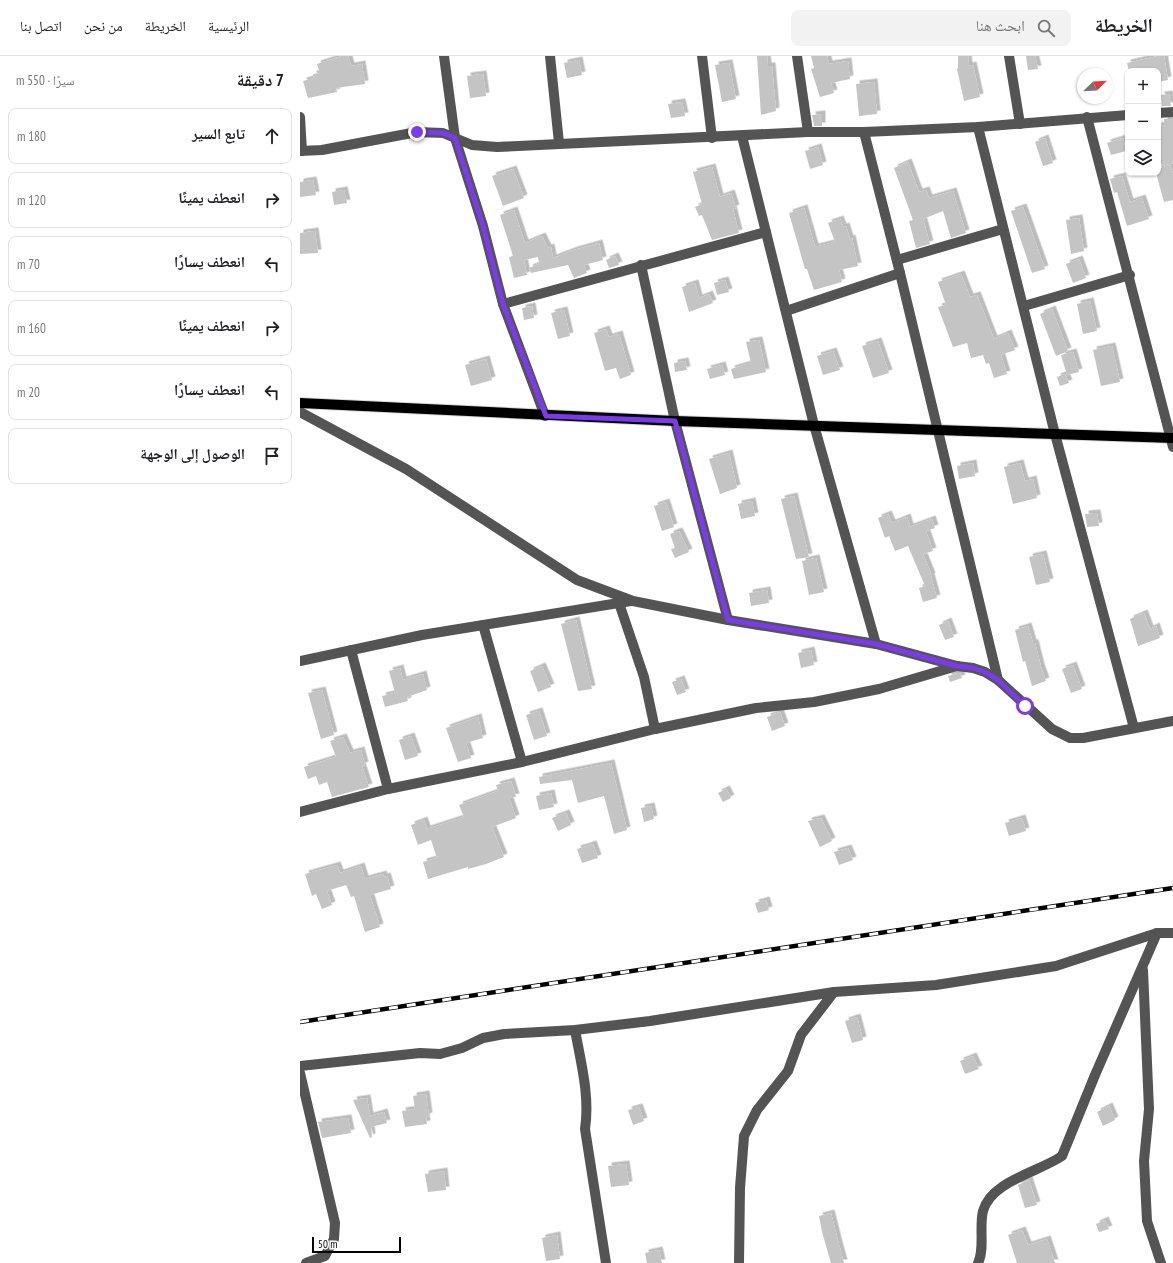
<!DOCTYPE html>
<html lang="ar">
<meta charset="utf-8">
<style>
:root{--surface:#fff;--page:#f2f2f2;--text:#202124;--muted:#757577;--line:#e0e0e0}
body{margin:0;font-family:"PT Sans Narrow","Noto Naskh Arabic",sans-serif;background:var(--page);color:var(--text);direction:rtl}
.controls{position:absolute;right:12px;top:12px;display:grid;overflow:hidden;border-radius:8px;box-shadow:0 1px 3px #0004}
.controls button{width:36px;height:36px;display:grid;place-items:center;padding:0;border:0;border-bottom:1px solid var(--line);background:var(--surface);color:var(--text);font:20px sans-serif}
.compass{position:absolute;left:777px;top:12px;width:36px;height:36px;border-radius:50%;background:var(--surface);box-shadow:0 1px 3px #0004;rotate:66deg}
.scale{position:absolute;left:12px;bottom:10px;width:89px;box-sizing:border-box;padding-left:4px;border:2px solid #000;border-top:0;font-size:11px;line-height:14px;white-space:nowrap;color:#000;-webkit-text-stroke:3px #fff;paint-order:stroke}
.stop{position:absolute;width:12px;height:12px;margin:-9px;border:3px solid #7c3aed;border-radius:50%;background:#fff}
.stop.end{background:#7c3aed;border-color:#fff;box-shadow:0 1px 4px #0008}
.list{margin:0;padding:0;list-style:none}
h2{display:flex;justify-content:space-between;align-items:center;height:52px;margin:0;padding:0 16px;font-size:17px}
h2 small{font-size:13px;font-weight:400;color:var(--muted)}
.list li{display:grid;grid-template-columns:26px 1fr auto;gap:12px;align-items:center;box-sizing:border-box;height:56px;margin:0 8px 8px;padding:0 8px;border:1px solid var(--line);border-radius:8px}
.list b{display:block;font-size:15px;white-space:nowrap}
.list em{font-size:13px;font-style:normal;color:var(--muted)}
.icon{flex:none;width:22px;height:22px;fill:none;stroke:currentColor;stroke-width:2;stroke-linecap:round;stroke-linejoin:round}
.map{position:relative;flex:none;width:873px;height:1207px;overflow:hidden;direction:ltr}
header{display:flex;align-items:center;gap:24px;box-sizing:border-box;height:56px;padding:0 20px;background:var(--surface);border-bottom:1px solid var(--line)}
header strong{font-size:19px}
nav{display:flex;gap:22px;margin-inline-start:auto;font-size:14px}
.search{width:280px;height:36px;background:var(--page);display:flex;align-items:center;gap:10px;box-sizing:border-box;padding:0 14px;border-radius:8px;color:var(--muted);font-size:15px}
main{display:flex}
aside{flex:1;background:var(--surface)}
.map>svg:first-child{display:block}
.building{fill:#c4c4c4;filter:url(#shadow)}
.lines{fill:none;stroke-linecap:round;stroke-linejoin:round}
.major-casing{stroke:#dbdbdb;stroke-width:12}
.minor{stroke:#545454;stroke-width:10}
.major{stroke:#000;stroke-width:10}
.rail-casing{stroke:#000;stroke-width:4.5}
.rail{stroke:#fff;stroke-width:3;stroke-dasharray:9;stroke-linecap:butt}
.route{stroke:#7c3aed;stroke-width:5}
</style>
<header>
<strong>الخريطة</strong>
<div class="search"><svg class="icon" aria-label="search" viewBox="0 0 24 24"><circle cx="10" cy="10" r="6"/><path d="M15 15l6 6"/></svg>ابحث هنا</div>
<nav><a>الرئيسية</a><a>الخريطة</a><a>من نحن</a><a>اتصل بنا</a></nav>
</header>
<main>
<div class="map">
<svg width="873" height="1207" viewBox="0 0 873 1207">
<defs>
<filter id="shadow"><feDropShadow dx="3.5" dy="-3.5" stdDeviation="0" flood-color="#0004"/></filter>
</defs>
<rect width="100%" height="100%" fill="#fff"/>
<g class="building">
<path d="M42 0H48L51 10 62 8 65 28 36 32 37 36 8 42 3 25 14 22 13 18 20 17 17 8Z"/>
<path d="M457 0H467L468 10H472L476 55 461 59Z"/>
<path d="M511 0H527L529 8 548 5 550 23 531 27 534 37 520 41 511 13 514 12Z"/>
<path d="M658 0H668L669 10 673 9 680 41 664 45 657 13 658 12Z"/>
<path d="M726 0H735L738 13 728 14Z"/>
<path d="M858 0H864L868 24 858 26V15H829L827 7Z"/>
<path d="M279 4 282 19 267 22 264 7Z"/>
<path d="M429 7 436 43 422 46 415 9Z"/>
<path d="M183 18 186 40 170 42 167 20Z"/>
<path d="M574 26 577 58 559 60 556 28Z"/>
<path d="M869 38 871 50H862L861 39Z"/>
<path d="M382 46 385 60 371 62 368 48Z"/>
<path d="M522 58V70H514L512 59Z"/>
<path d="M864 63H873V107L862 110 858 94V70L864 69Z"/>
<path d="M745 82 753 107 743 110 735 86Z"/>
<path d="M823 82 826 95 811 99 807 87Z"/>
<path d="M518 91 523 109 510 113 505 95Z"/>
<path d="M608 106 619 136 626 134 629 142 653 135 666 177 651 182 643 155 623 163 630 188 616 192 609 165 613 164 594 112Z"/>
<path d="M870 109 873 118V144L864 146 856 117H858V113Z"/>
<path d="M412 111 420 141 431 137 436 152 433 153 439 177 412 184 402 159 399 160 395 151 402 148 393 116Z"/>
<path d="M213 113 224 142 203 150 192 120Z"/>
<path d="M822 120 830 146 842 142 849 163 827 170 817 136 814 137 810 123Z"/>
<path d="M13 124 16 139 0 141V126Z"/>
<path d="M44 134 47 147 34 149 32 136Z"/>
<path d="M723 151 745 213 732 217 711 155Z"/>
<path d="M504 152 515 191 535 186 528 167 540 163 543 171 546 170 550 183 552 182 558 210 539 214 542 226 514 234 507 213H505L489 157Z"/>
<path d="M214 154 225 187 242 180 248 192 251 191 253 202 274 194 299 187 303 204 284 209 287 217 274 222 268 209 231 217 229 212 239 208 238 201 224 204 227 219 214 222 209 201 213 200 200 159Z"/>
<path d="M779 162 784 195 771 198 766 164Z"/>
<path d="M15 175 18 197 0 198V177Z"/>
<path d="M315 200 319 209 309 212 306 204Z"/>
<path d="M779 203 786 222 773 227 766 208Z"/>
<path d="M661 218 670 241 677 239 694 283 708 277 715 294 701 299 707 318 694 322 689 307 686 308 683 299 671 302 667 287 653 291 638 251 646 249 638 226Z"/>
<path d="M425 224 429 236 417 239 414 227Z"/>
<path d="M395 227 399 242 409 238 413 247 389 256 382 231Z"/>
<path d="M790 245 797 275 783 278 777 248Z"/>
<path d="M232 250 234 262 224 264 222 252Z"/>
<path d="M752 253 768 295 756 300 740 258Z"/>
<path d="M264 254 270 280 258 283 251 257Z"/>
<path d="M306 273 309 281 319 278 331 319 320 323 316 312 305 315 294 277Z"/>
<path d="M459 284 466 316 434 323 431 313 451 307 446 286Z"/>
<path d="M578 285 589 317 573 322 562 290Z"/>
<path d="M812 290 820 326 801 330 793 294Z"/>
<path d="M533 295 540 314 523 319 517 300Z"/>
<path d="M773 296 779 316 767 319 761 299Z"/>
<path d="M186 303 192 324 171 330 165 309Z"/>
<path d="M385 305 387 314 375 316 374 307Z"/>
<path d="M422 309 425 319 410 323 407 313Z"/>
<path d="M765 318 769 327 760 330 757 321Z"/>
<path d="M429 397 437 432 420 438 409 403Z"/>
<path d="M673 407 675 420 659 423 657 410Z"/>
<path d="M720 407 725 425 733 423 737 442 713 448 704 411Z"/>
<path d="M494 440 509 501 496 503 481 443Z"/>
<path d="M452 445 455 460 441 463 438 448Z"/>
<path d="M366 446 374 471 362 475 354 450Z"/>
<path d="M797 457 799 470 787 471 785 458Z"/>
<path d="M588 458 592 467 607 461 610 471 632 463 635 472 626 475 633 495 623 498 632 520 631 521 637 542 623 546 619 532 625 530 608 490 595 495 589 480 585 482 578 462Z"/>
<path d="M379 475 389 496 375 502 371 493 375 492 370 478Z"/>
<path d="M743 498 750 526 736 529 729 501Z"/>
<path d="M516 502 524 536 509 539 502 505Z"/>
<path d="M467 534 469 547 451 550 449 537Z"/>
<path d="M844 557 850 573 856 570 860 582 838 590 830 563Z"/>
<path d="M276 564 292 633 278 635 261 568Z"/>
<path d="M648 565 654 581 645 584 639 569Z"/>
<path d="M728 570 733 587H735L741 611 746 625 732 630 725 605 723 606 715 574Z"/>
<path d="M511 594 514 609 501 612 498 597Z"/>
<path d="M773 609 782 633 771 637 762 613Z"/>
<path d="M242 610 251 631 238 636 230 615Z"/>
<path d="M100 612 103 624 123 618 127 634 107 641 108 645 85 651 82 640 95 637 89 615Z"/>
<path d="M658 617H660L662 622 650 626 648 620Z"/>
<path d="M381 623 386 636 377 639 372 626Z"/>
<path d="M22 634 34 679 21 683 8 637Z"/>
<path d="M239 655 247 680 234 684 226 659Z"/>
<path d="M480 656 485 670 472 675 467 661Z"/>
<path d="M178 661 183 682 166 687 171 702 158 706 146 672Z"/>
<path d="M111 680 118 700 105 704 99 684Z"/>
<path d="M43 681 50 697 61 694 65 709 62 710 69 731 32 741 27 726 19 729 16 720 8 723 4 711 36 701 30 685Z"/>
<path d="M311 707 327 774 314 778 304 740 278 747 272 724 240 728 239 721Z"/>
<path d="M211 725 216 741 209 742 216 762 192 771 204 801 186 808 168 813V811L128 823 123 806 137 802 131 784 118 789 111 769 124 764 127 773 164 761 159 749 198 735 196 729Z"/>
<path d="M426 733 431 742 423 746 418 737Z"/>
<path d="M251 737 254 751 239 754 236 740Z"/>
<path d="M351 750 354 763 344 766 341 752Z"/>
<path d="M266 757 271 769 258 775 252 762Z"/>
<path d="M521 762 532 785 520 791 508 765Z"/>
<path d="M722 762 726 775 709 780 705 767Z"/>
<path d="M293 788 298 802 282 807 277 793Z"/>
<path d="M548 792 553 804 539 809 534 796Z"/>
<path d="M37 809 40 817 61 810 65 823 83 818 84 821 87 820 91 833 70 839 80 871 65 876 54 840 51 841 46 829 27 835 32 849 22 853 16 838 12 840 5 818Z"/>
<path d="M466 844 469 854 458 857 455 847Z"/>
<path d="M557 961 563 984 552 987 545 965Z"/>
<path d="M673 1000 679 1013 665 1018 660 1005Z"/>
<path d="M126 1038 129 1060 126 1061 127 1068 105 1071 102 1055 115 1053 113 1040Z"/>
<path d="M67 1042 70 1060 84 1056 87 1067 71 1071 72 1081 70 1082 53 1044Z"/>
<path d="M809 1050 815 1064 803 1070 797 1056Z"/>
<path d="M339 1051 344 1065 333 1069 328 1054Z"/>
<path d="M48 1062 51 1077 22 1082 18 1066Z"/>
<path d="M326 1108 329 1129 311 1131 308 1110Z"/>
<path d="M144 1115 146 1134 128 1136 125 1118Z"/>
<path d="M729 1124 737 1149 725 1152 718 1129Z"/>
<path d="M531 1157 538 1185 544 1207H531L522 1176 519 1160Z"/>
<path d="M805 1164 809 1173 799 1176 796 1168Z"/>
<path d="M722 1174 728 1189 747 1183 755 1207H717L708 1179Z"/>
<path d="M257 1179 260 1203 246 1205 242 1182Z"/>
<path d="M359 1194 362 1207H347L345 1197Z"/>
</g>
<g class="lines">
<g class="major-casing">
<path id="major" d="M0 347 375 365 873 382"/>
</g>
<g class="minor">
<path d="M144 0 155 82 183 170 203 248 245 360"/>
<path d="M250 0 259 87"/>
<path d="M402 0 412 82"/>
<path d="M497 0 508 76"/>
<path d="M709 0 720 68"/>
<path d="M858 57 873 56"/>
<path d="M0 61 2 95"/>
<path d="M787 61 873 391"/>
<path d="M678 71 755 378 834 672"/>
<path d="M564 76 600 217 698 624"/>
<path d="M442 80 514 369 576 588"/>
<path d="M0 95 22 94 117 76 143 77 172 89 197 91 508 76H564L678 71 828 59"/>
<path d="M597 204 703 173"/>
<path d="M341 209 375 365 428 564"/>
<path d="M203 248 466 176"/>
<path d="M724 250 830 219"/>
<path d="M486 255 600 217"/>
<path d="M0 356 106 413 277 524 333 545 428 564 576 588 657 610 673 612 685 616 698 624 752 673 770 682H783L873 665"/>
<path d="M319 547 344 621 355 673"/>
<path d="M183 569 222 706"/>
<path d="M51 594 88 733"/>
<path d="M0 605 122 579 331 545"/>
<path d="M0 756 88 733 222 706 355 673 456 652 514 646 579 633 657 610"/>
<path d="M843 914 849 1053 844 1105 847 1165 861 1207"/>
<path d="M275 974C281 1007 290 1040 285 1073L306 1207"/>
<path d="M0 1010 120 997 140 998 162 992 183 982 204 978 275 974 350 965 534 936 636 929 756 910 857 877H873"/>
<path d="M0 1017 35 1167 34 1183 25 1200 6 1207"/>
<path d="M439 1207 440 1132 444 1080 457 1054 488 1015 501 979 534 936"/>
<path d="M678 1207C685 1194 679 1170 683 1155 691 1125 739 1116 762 1100L795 1019 857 877"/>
</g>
<use href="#major" class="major"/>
<g class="rail-casing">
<path id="rail" d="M0 966 873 832"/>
</g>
<use href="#rail" class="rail"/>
</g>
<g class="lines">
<path class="route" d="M117 76 143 77 155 82 183 170 203 248 246 360 375 365 428 564 576 588 657 610 673 612 685 616 698 624 725 650"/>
</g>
</svg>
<div class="controls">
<button>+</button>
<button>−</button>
<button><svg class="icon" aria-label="layers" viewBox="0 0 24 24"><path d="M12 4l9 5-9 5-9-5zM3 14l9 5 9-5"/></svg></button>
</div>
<svg class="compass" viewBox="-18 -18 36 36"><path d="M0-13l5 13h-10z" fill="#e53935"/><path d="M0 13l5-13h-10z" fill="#757577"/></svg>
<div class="scale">50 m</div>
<div class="stop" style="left:725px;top:650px"></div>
<div class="stop end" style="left:117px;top:76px"></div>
</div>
<aside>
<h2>7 دقيقة<small>سيرًا · 550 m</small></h2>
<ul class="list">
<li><svg class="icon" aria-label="ahead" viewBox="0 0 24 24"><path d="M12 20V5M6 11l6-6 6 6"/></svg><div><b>تابع السير</b></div><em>180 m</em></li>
<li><svg class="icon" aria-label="right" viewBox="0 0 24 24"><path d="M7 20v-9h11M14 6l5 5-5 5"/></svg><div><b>انعطف يمينًا</b></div><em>120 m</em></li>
<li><svg class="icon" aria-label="left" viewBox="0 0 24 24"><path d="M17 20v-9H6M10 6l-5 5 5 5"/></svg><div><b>انعطف يسارًا</b></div><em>70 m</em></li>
<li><svg class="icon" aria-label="right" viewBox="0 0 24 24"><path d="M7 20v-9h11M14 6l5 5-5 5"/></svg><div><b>انعطف يمينًا</b></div><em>160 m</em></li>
<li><svg class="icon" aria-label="left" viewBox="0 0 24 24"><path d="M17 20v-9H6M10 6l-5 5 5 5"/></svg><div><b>انعطف يسارًا</b></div><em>20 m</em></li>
<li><svg class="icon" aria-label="arrive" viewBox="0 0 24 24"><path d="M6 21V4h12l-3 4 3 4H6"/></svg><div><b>الوصول إلى الوجهة</b></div></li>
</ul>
</aside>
</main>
